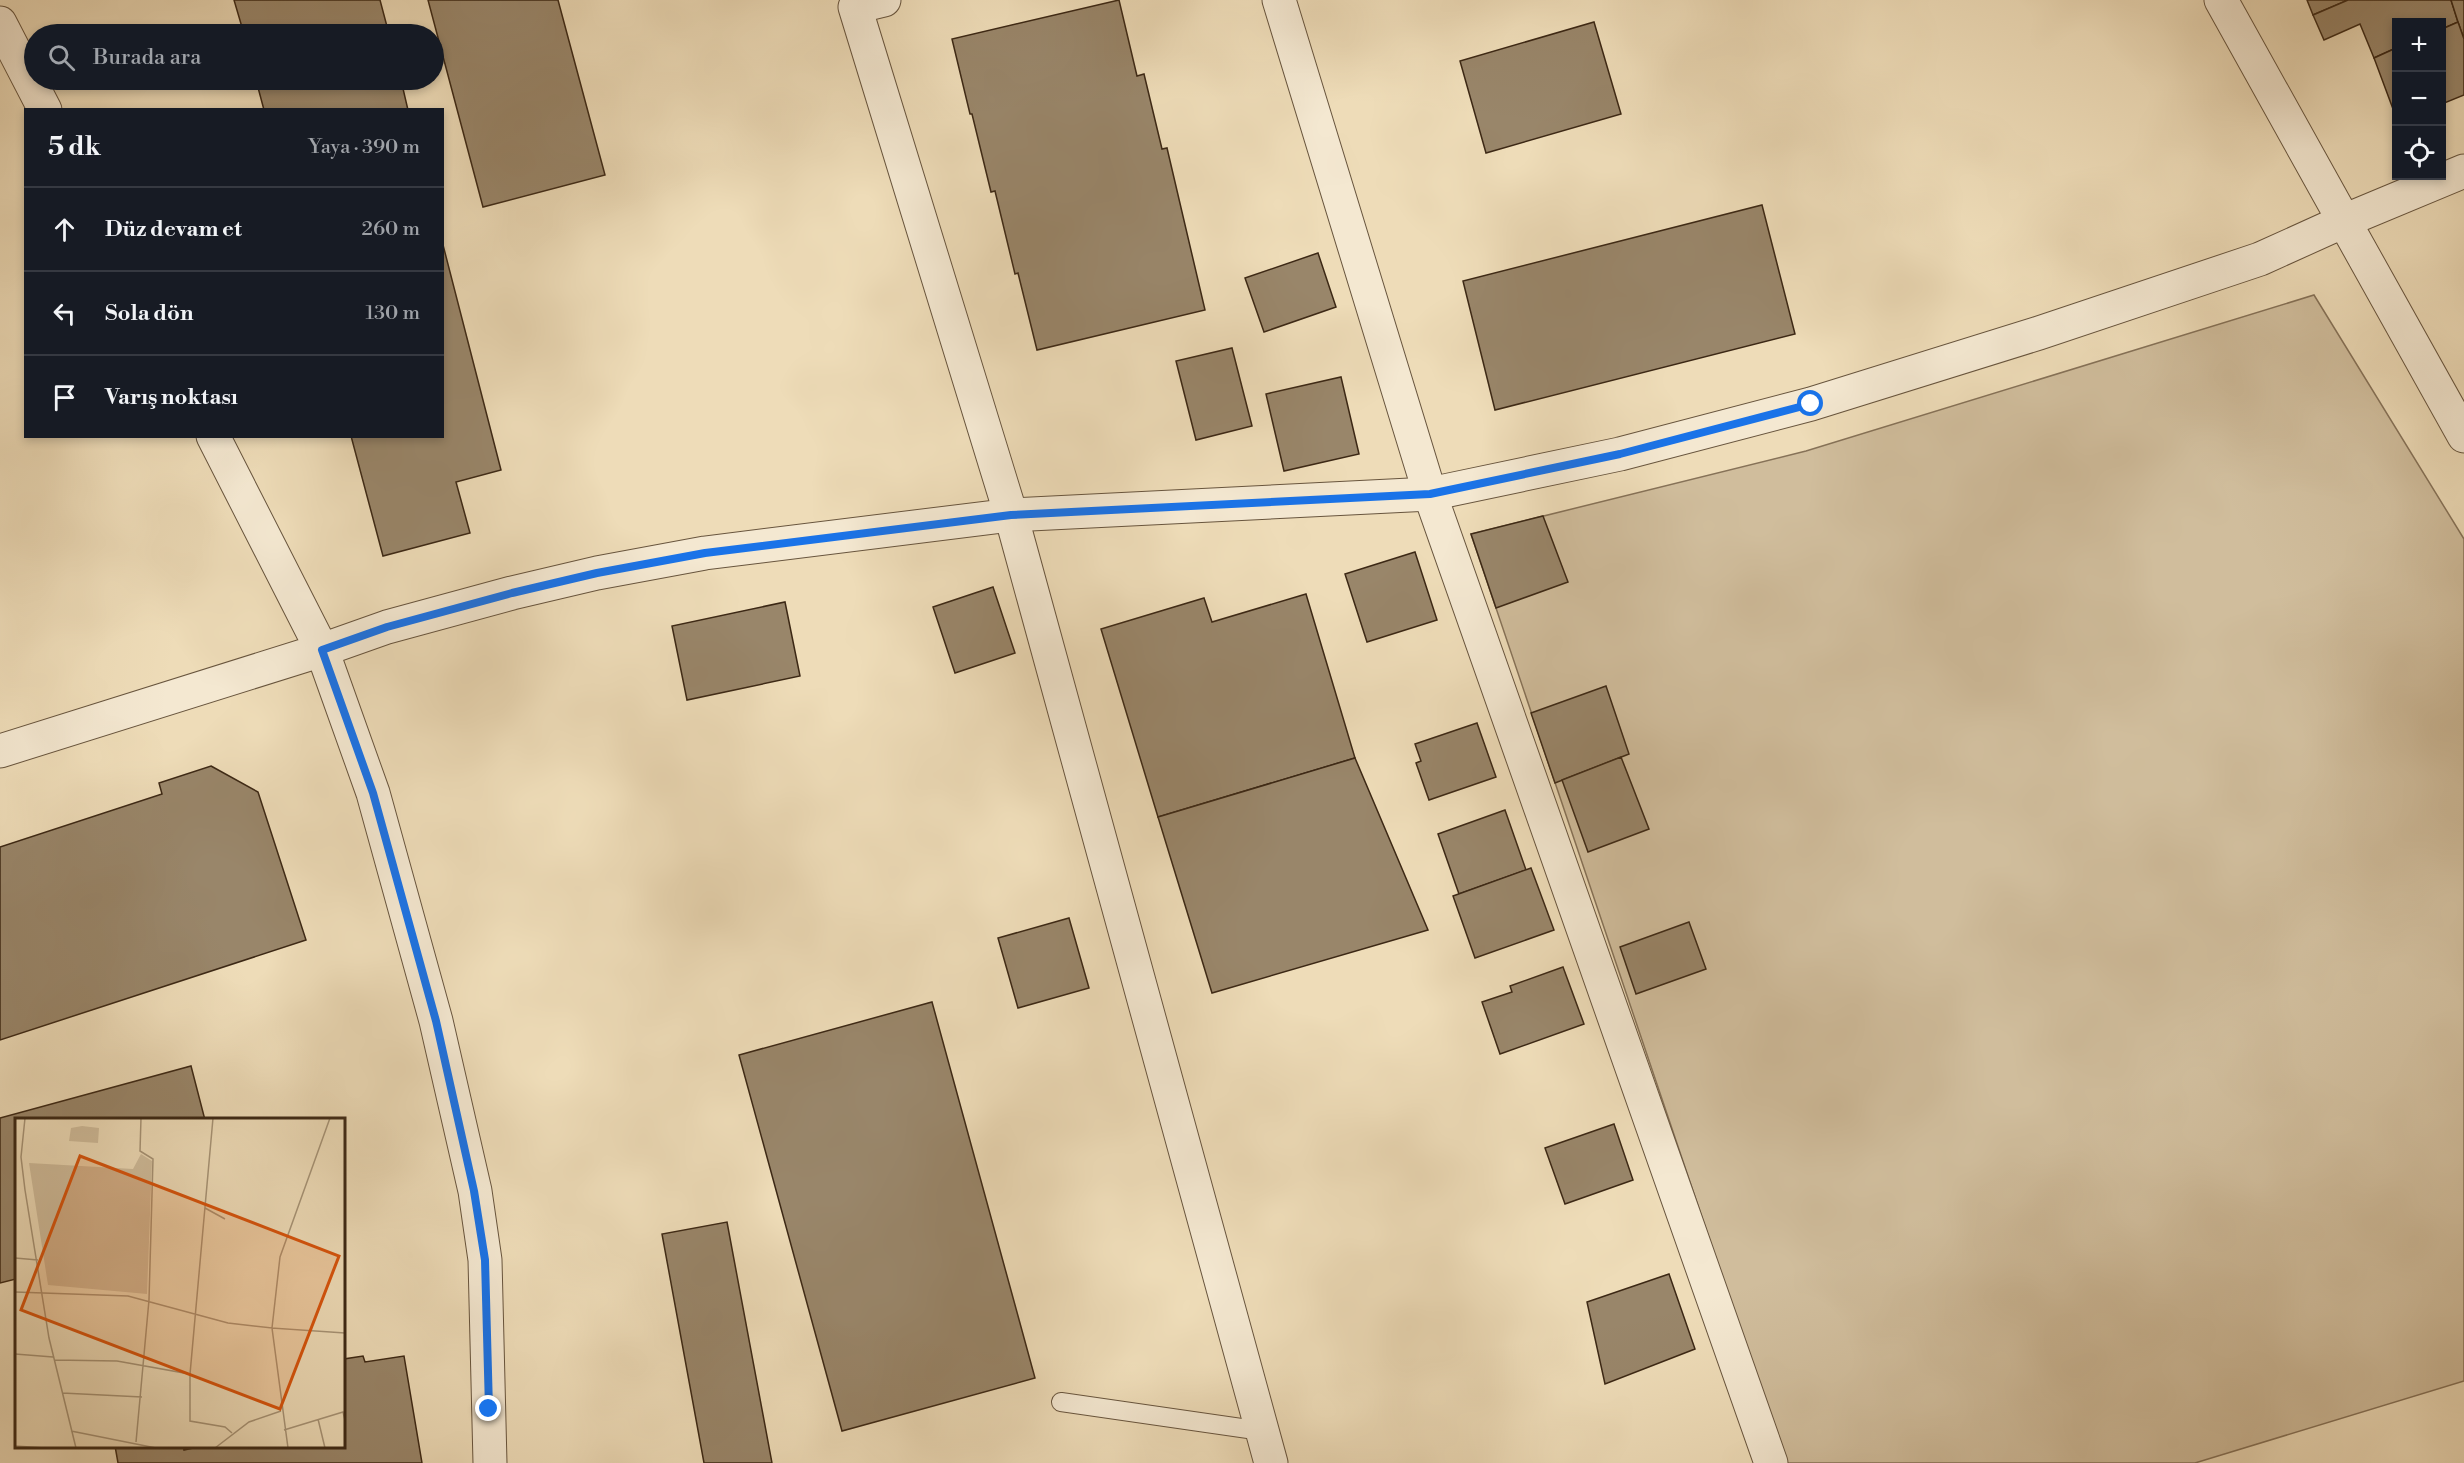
<!DOCTYPE html>
<html lang="tr">
<meta charset="utf-8">
<style>
:root{--surface:#171b24;--page:#242831;--text:#f1f3f6;--muted:#9ea1a6;--line:#363941}
body{margin:0;font-family:"Libre Bodoni",serif;background:var(--page);color:var(--text)}
.controls{position:absolute;right:18px;top:18px;display:grid;overflow:hidden;border-radius:0px;box-shadow:0 3px 9px #0003}
.controls button{width:54px;height:54px;display:grid;place-items:center;padding:0;border:0;border-bottom:2px solid var(--line);background:var(--surface);color:var(--text);font:30px sans-serif}
.stop{position:absolute;width:18px;height:18px;margin:-14px;border:4px solid #1a73e8;border-radius:50%;background:#fff}
.stop.end{background:#1a73e8;border-color:#fff;box-shadow:0 2px 6px #0008}
.list{margin:0;padding:0;list-style:none}
h2{display:flex;justify-content:space-between;align-items:center;height:78px;margin:0;padding:0 24px;font-size:26px}
h2 small{font-size:20px;font-weight:400;color:var(--muted)}
.list li{display:grid;grid-template-columns:39px 1fr auto;gap:18px;align-items:center;box-sizing:border-box;height:84px;padding:0 24px;border-top:2px solid var(--line)}
.list b{display:block;font-size:22px;white-space:nowrap}
.list em{font-size:20px;font-style:normal;color:var(--muted)}
.icon{flex:none;width:33px;height:33px;fill:none;stroke:currentColor;stroke-width:2;stroke-linecap:round;stroke-linejoin:round}
.map{position:relative;flex:none;width:2464px;height:1463px;overflow:hidden}
.search{position:absolute;background:var(--surface);box-shadow:0 3px 9px #0003;left:24px;top:24px;width:420px;height:66px;display:flex;align-items:center;gap:15px;box-sizing:border-box;padding:0 21px;border-radius:33px;color:var(--muted);font-size:22px}
.panel{position:absolute;background:var(--surface);box-shadow:0 3px 9px #0003;left:24px;top:108px;width:420px;height:330px;border-radius:0px}
.map>svg:first-child{display:block}
.green{fill:#d0bd9c;stroke:#867258;stroke-width:1.5}
.building{fill:#99866a;stroke:#3c2815;stroke-width:1.5}
.lines{fill:none;stroke-linecap:round;stroke-linejoin:round}
.service-casing{stroke:#68553e;stroke-width:20}
.minor-casing{stroke:#68553e;stroke-width:35}
.tertiary-casing{stroke:#68553e;stroke-width:35}
.service{stroke:#f4e8d1;stroke-width:18}
.minor{stroke:#f4e8d1;stroke-width:33}
.tertiary{stroke:#f4e8d1;stroke-width:33}
.route{stroke:#1a73e8;stroke-width:8}
.inset-road{fill:none;stroke:#a79477;stroke-width:1.5}
.view{fill:#d7540d;fill-opacity:0.15;stroke:#d7540d;stroke-width:3}
.inset-edge{fill:none;stroke:#3c2815;stroke-width:3}
</style>
<div class="map">
<svg width="2464" height="1463" viewBox="0 0 2464 1463">
<rect width="100%" height="100%" fill="#eedcb8"/>
<filter id="stains"><feTurbulence type="fractalNoise" baseFrequency=".00333" numOctaves="4"/><feColorMatrix values="0 0 0 0 .2 0 0 0 0 .09 0 0 0 0 .02 0 0 0 .5 -.17"/></filter>
<radialGradient id="worn" r=".72"><stop offset=".6" stop-color="#630" stop-opacity="0"/><stop offset="1" stop-color="#630" stop-opacity=".3"/></radialGradient>
<path class="green" d="M2314 295 2464 539V1381L2195 1463H1785L1471 534 1806 451Z"/>
<g class="building">
<path d="M234 0H380L389 34H244Z"/>
<path d="M428 0H558L605 175 483 207Z"/>
<path d="M1119 0 1137 76 1144 74 1162 149 1167 148 1205 310 1037 350 1018 273 1015 274 995 191 991 192 972 114H970L952 39Z"/>
<path d="M2307 0H2348L2313 15Z"/>
<path d="M2348 0H2451L2458 22 2442 29V22H2396V48L2374 58 2360 24 2324 40 2313 15Z"/>
<path d="M2451 0H2464V39L2458 22Z"/>
<path d="M1594 22 1621 114 1486 153 1460 61Z"/>
<path d="M2458 22 2464 39V95L2442 104V29Z"/>
<path d="M2396 48V117L2374 58Z"/>
<path d="M256 80H401L408 110H264Z"/>
<path d="M1762 205 1795 334 1495 410 1463 281Z"/>
<path d="M442 241 501 470 456 482 470 533 383 556 351 436H442Z"/>
<path d="M1318 253 1336 307 1264 332 1245 278Z"/>
<path d="M1232 348 1252 426 1196 440 1176 361Z"/>
<path d="M1341 377 1359 454 1284 471 1266 394Z"/>
<path d="M1543 516 1568 582 1496 608 1471 534Z"/>
<path d="M1415 552 1437 620 1367 642 1345 574Z"/>
<path d="M993 587 1015 653 955 673 933 607Z"/>
<path d="M1306 594 1355 758 1158 817 1101 629 1204 598 1212 622Z"/>
<path d="M785 602 800 676 687 700 672 626Z"/>
<path d="M1606 686 1629 754 1555 783 1531 713Z"/>
<path d="M1477 723 1496 777 1429 800 1416 763 1421 761 1415 744Z"/>
<path d="M1621 757 1649 829 1588 852 1562 780Z"/>
<path d="M1355 758 1428 930 1212 993 1158 817Z"/>
<path d="M211 766 258 792 306 940 0 1040V847L162 794 159 783Z"/>
<path d="M1505 810 1526 870 1459 894 1438 834Z"/>
<path d="M1531 868 1554 930 1475 958 1453 896Z"/>
<path d="M1069 918 1089 988 1018 1008 998 938Z"/>
<path d="M1689 922 1706 969 1636 994 1620 947Z"/>
<path d="M1563 967 1584 1024 1500 1054 1482 1002 1512 992 1510 986Z"/>
<path d="M932 1002 1035 1378 842 1431 739 1055Z"/>
<path d="M191 1066 205 1120H16V1279L0 1283V1118Z"/>
<path d="M1614 1124 1633 1180 1565 1204 1545 1148Z"/>
<path d="M727 1222 772 1463H704L662 1234Z"/>
<path d="M1669 1274 1695 1349 1605 1384 1587 1302Z"/>
<path d="M363 1356 365 1362 404 1356 422 1463H118L115 1446H183L184 1450 202 1446H344V1359Z"/>
</g>
<g class="lines">
<g class="service-casing">
<path id="service" d="M1061 1402 1262 1431"/>
</g>
<g class="minor-casing">
<g id="minor">
<path d="M884 0 855 7 1011 515 1271 1463"/>
<path d="M1279 0 1430 494 1771 1463"/>
<path d="M0 23 45 110"/>
<path d="M0 751 322 650 213 436"/>
<path d="M490 1463 485 1260 475 1191 436 1021 373 793 322 650 387 627 512 593 597 573 705 553 1011 515 1430 494 1620 454 1811 404 2039 333 2260 259 2344 221 2464 436"/>
</g>
</g>
<g class="tertiary-casing">
<path id="tertiary" d="M2221 0 2344 221 2464 171"/>
</g>
<use href="#service" class="service"/>
<use href="#minor" class="minor"/>
<use href="#tertiary" class="tertiary"/>
</g>
<g class="lines">
<path class="route" d="M489 1409 485 1260 474 1191 436 1021 373 793 322 650 387 627 512 593 597 573 705 553 1011 515 1430 494 1620 454 1811 404"/>
</g>
<g transform="translate(15 1118)">
<rect width="330" height="330" fill="#eedcb8"/>
<path d="M67 8 84 10 83 25 54 23 56 10ZM126 36 137 43 132 176 33 167 14 45 118 51Z" fill="#d0bd9c"/>
<path class="inset-road" d="M10 0 6 39 10 72 34 220 61 330M190 90 210 101M0 140 23 142M0 174 113 178 213 205 257 210 265 139 315 0M0 236 38 239M39 242 102 243 175 256 198 0M175 256V303L210 309 217 315M47 275 127 279M303 301 310 330M269 312 328 294 330 302M56 313 141 330M121 324 134 182 138 41 125 33 126 0M0 328 30 330M200 330 234 304 266 293M273 330 257 210 330 215"/>
<path class="view" d="M65 38 324 138 265 291 6 192Z"/>
<rect width="330" height="330" class="inset-edge"/>
</g>
<rect width="100%" height="100%" filter="url(#stains)"/>
<rect width="100%" height="100%" fill="url(#worn)"/>
</svg>
<div class="controls">
<button>+</button>
<button>−</button>
<button><svg class="icon" aria-label="locate" viewBox="0 0 24 24"><circle cx="12" cy="12" r="6"/><path d="M12 2v4M12 18v4M2 12h4M18 12h4"/></svg></button>
</div>
<div class="stop" style="left:1811px;top:404px"></div>
<div class="stop end" style="left:489px;top:1409px"></div>
<div class="search"><svg class="icon" aria-label="search" viewBox="0 0 24 24"><circle cx="10" cy="10" r="6"/><path d="M15 15l6 6"/></svg>Burada ara</div>
<section class="panel">
<h2>5 dk<small>Yaya · 390 m</small></h2>
<ul class="list">
<li><svg class="icon" aria-label="ahead" viewBox="0 0 24 24"><path d="M12 20V5M6 11l6-6 6 6"/></svg><div><b>Düz devam et</b></div><em>260 m</em></li>
<li><svg class="icon" aria-label="left" viewBox="0 0 24 24"><path d="M17 20v-9H6M10 6l-5 5 5 5"/></svg><div><b>Sola dön</b></div><em>130 m</em></li>
<li><svg class="icon" aria-label="arrive" viewBox="0 0 24 24"><path d="M6 21V4h12l-3 4 3 4H6"/></svg><div><b>Varış noktası</b></div></li>
</ul>
</section>
</div>
